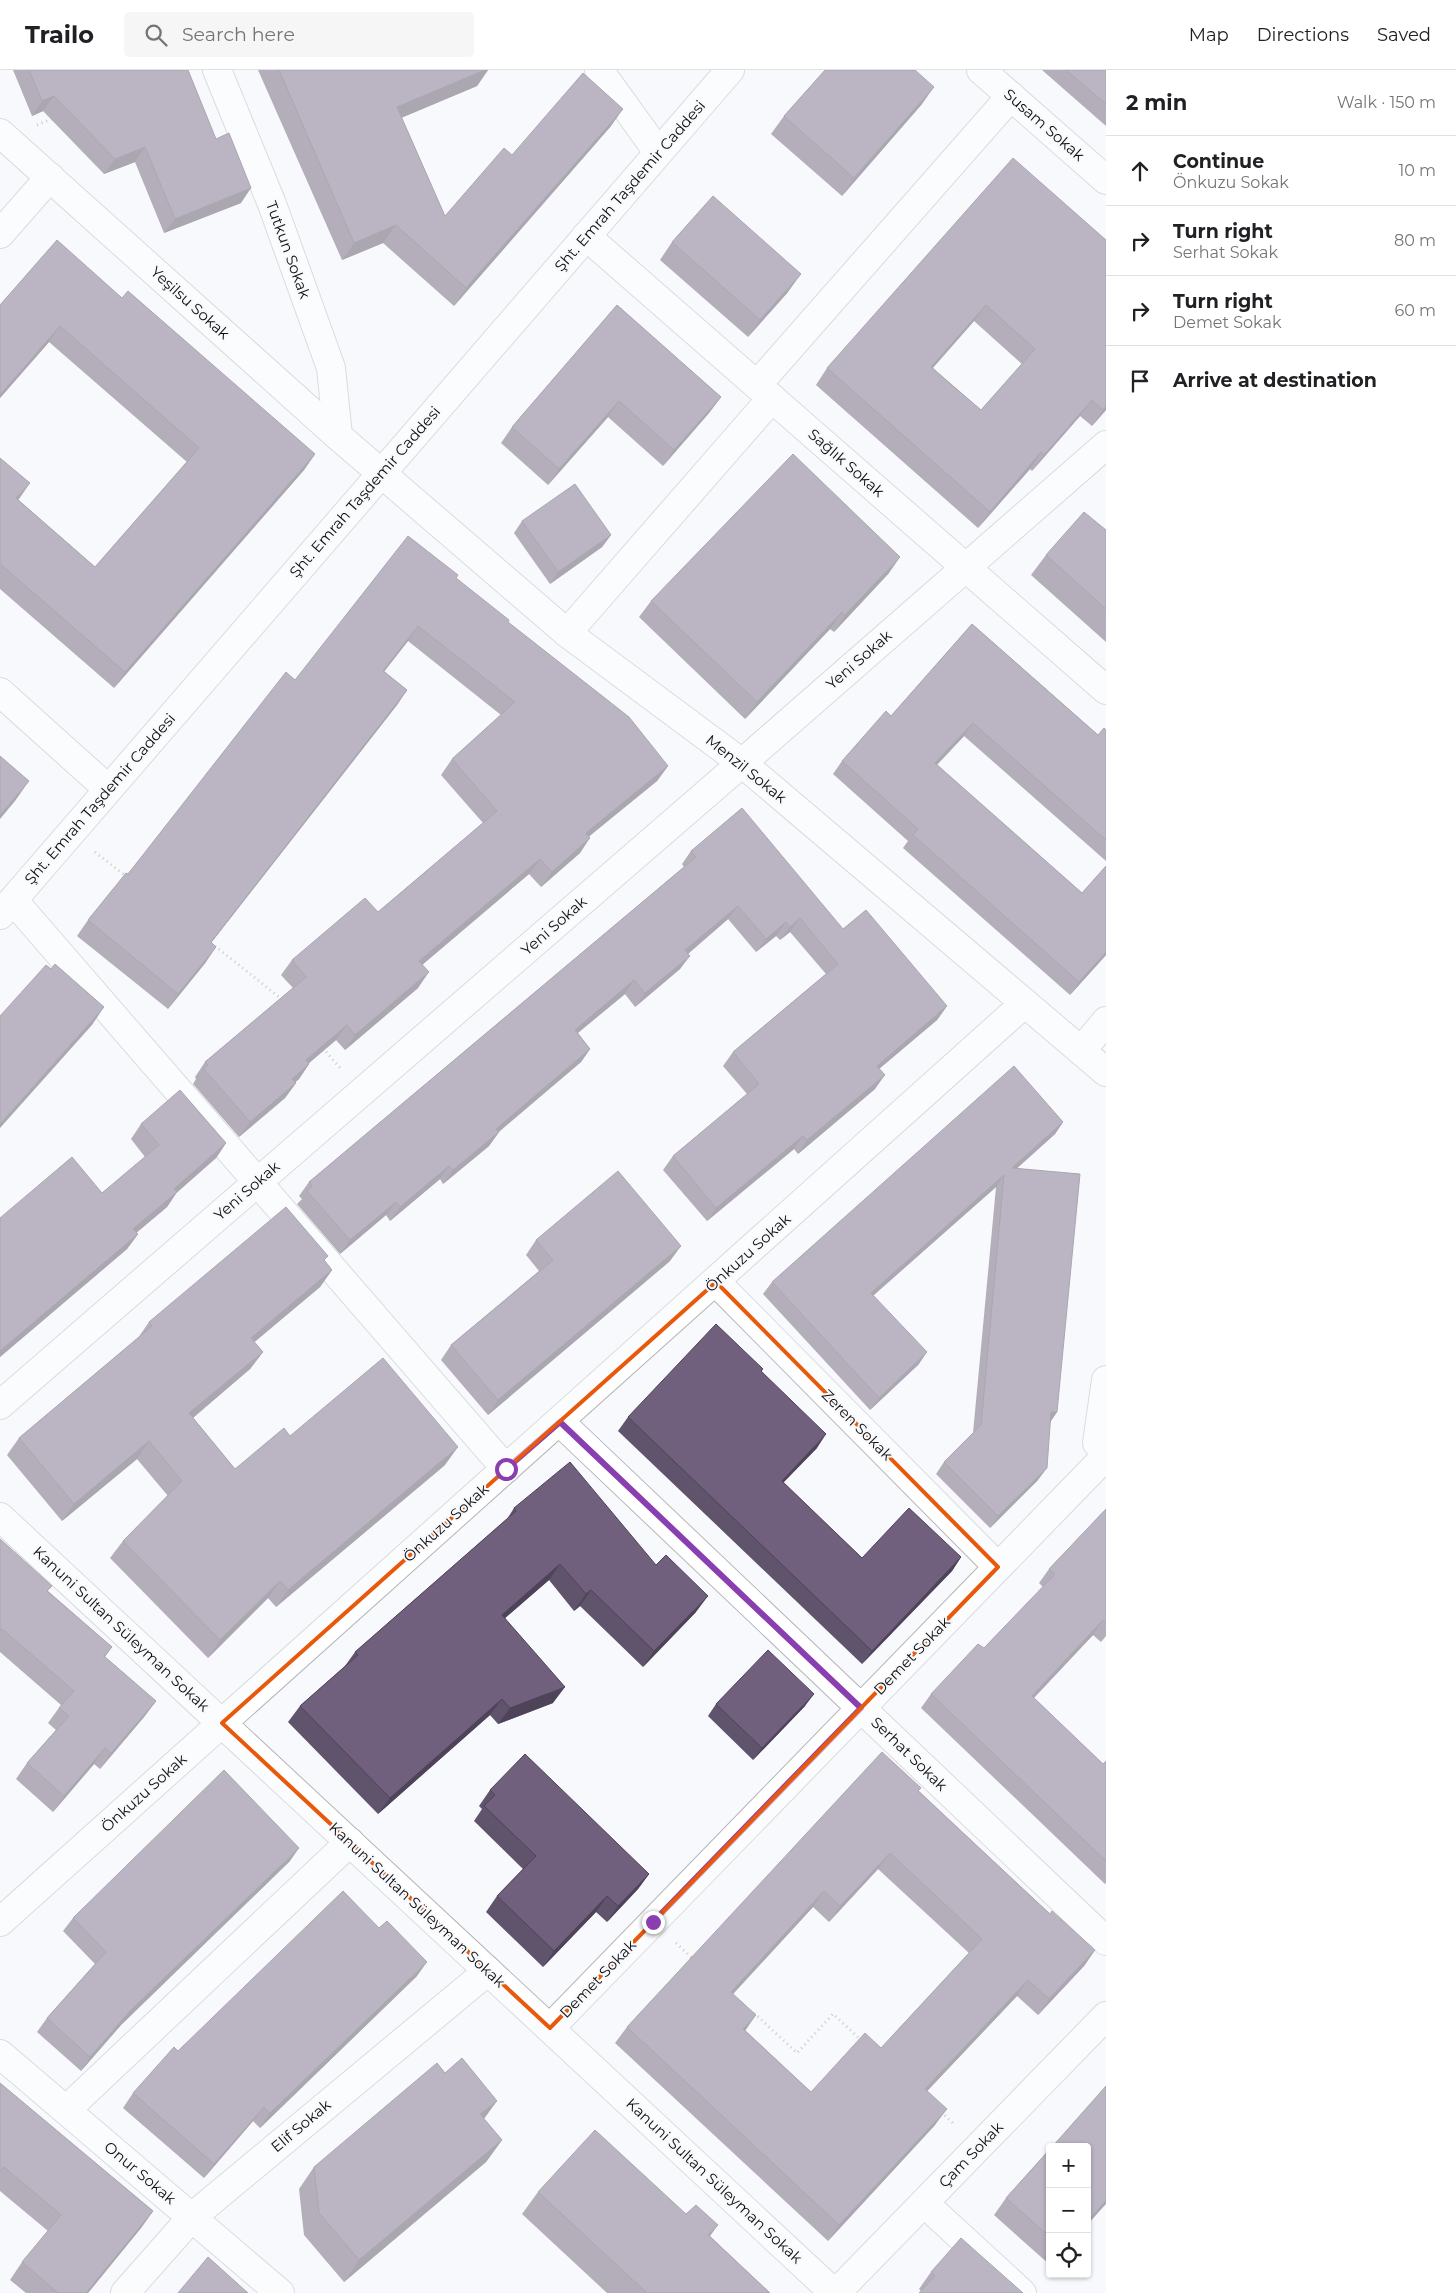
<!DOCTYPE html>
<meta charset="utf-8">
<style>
:root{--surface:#fff;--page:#f6f6f6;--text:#202124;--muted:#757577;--line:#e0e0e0}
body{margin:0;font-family:Montserrat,sans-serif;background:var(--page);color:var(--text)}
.controls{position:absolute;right:15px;bottom:15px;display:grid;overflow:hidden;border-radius:5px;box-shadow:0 1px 4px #0004}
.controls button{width:45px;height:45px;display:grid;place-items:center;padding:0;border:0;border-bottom:1px solid var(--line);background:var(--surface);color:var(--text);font:25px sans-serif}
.stop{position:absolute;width:15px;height:15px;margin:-11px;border:4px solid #8a3fb0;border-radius:50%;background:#fff}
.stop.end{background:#8a3fb0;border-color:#fff;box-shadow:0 1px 5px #0008}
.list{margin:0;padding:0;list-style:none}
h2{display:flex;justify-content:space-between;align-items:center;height:65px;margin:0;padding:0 20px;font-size:21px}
h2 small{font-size:16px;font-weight:400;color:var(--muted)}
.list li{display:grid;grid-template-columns:32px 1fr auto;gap:15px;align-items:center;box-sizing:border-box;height:70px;padding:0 20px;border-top:1px solid var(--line)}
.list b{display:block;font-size:19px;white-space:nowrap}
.list p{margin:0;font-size:16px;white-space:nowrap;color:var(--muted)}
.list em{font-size:16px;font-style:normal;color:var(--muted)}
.icon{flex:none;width:28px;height:28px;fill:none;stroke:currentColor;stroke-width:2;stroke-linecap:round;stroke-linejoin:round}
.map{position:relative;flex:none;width:1106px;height:2223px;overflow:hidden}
header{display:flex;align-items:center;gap:30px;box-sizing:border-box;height:70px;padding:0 25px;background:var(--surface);border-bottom:1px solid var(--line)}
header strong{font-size:24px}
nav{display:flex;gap:28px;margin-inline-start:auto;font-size:18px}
.search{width:350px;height:45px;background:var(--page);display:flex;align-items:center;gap:12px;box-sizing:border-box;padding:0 18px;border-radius:5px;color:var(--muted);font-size:19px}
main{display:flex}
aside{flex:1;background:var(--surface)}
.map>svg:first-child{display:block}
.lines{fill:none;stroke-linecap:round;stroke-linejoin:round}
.minor-casing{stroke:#b5b6b9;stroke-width:30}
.path{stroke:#919294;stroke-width:3;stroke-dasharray:1 4;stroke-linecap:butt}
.minor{stroke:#fff;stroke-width:28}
.wall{fill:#60536c;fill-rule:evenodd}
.shaded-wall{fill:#4e4358}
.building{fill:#70607e;stroke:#4e4358;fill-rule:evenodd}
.route{stroke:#8a3fb0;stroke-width:6}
.marked{fill:none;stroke:#e8590c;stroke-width:4;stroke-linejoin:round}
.labels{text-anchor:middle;stroke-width:4;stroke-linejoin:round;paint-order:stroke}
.street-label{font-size:15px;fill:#0e0e0f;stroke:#f8f9fc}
</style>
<header>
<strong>Trailo</strong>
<div class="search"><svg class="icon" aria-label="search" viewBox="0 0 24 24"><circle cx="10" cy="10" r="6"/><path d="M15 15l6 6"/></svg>Search here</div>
<nav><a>Map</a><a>Directions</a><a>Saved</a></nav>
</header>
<main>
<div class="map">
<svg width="1106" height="2223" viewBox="0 0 1106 2223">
<rect width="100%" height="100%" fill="#f8f9fc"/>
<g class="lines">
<g class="minor-casing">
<g id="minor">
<path d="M217 0 272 134 331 298 338 366"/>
<path d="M599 0 658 82"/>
<path d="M981 0 1106 110"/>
<path d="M0 63 338 366 567 563 742 693 1106 1002"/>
<path d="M0 164 50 107"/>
<path d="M586 166 1106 620"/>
<path d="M757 315 1011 26"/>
<path d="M567 563 772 328"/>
<path d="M0 622 108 719"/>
<path d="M13 830 506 1399"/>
<path d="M0 845 730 0"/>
<path d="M1081 981 1106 951"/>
<path d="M716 1212 998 1497"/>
<path d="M1106 1310 1097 1373 1106 1374"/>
<path d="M0 1335 742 693 1106 375"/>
<path d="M560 1352 1106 1871"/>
<path d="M0 1447 834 2223"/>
<path d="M0 1852 1025 933"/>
<path d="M550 1958 1106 1386"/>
<path d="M0 1984 280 2223"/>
<path d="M66 2040 350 1772"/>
<path d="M924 2133 1022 2223"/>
<path d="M125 2223 192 2147 488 1901"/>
<path d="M836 2223 1106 1946"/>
</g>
</g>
<g class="path">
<path d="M37 55 54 48"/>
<path d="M95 782 127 807"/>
<path d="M215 876 284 931"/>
<path d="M323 978 340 998"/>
<path d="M676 1873 693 1889"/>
<path d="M754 1943 797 1983 833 1944 862 1971"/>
<path d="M941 2042 955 2055"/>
</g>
<use href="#minor" class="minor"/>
</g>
<g class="wall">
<path d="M13 0H188L241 133 164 163 135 92 104 104 43 41 32 46Z"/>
<path d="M258 0H488L477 16 401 48 445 146 512 85 611 56 454 236 383 173 342 190Z"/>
<path d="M1042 0H1106V56Z"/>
<path d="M922 34 842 126 771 64 784 46Z"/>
<path d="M1106 170V340L1092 356 1080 346 1032 401 1030 399 978 458 816 315 827 298ZM974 251 1022 294 981 340 933 298Z"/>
<path d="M672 172 788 222 748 267 660 190Z"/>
<path d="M122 228 315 384 304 400 114 618 0 519V388L18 430 95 497 187 392 49 272 0 328V235Z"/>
<path d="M617 235 721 327 709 343 663 396 608 347 548 415 501 373 512 357Z"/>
<path d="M522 451 611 465 602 477 550 514 514 463Z"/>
<path d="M1106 460V572L1031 505 1046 485Z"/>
<path d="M889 503 834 562 830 559 745 649 639 547 651 531Z"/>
<path d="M456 508 508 552 668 696 657 711 589 766 580 783 541 817 529 804 422 895 418 918 345 980 336 970 309 993V994L299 1009 295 1012 296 1013 285 1028 239 1067 193 1014 196 1009 195 1007 205 992 293 918 281 905 292 890 378 842 483 753 441 705 452 689 501 645 408 571 384 601 407 620 397 635 211 873 206 892 168 939 77 866 88 850 295 610Z"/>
<path d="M972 554 1098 665 1106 660V791L964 666 937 695 1082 823 1106 796V885L1070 925 903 778 908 771 833 704 842 691 891 646Z"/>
<path d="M691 781 843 859 947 936 937 950 879 999 875 1019 798 1084 794 1079 707 1151 663 1100 673 1086 747 1024 723 996 733 982 826 904 790 862 780 870 776 866 756 882 728 849 688 884 680 899 635 937 625 924 578 963 590 979 581 992 499 1062 489 1076 443 1114 440 1109 390 1151 386 1145 340 1184 297 1134 302 1129 299 1126 309 1112 684 797 682 794Z"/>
<path d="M1063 1052 1055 1064 1017 1098 1057 1342 1050 1352 1038 1410 990 1458 936 1404 944 1392 973 1363 996 1117 873 1226 919 1294 870 1340 763 1224 772 1212Z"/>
<path d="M141 1054 226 1073 216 1088 177 1122 167 1137 136 1163 138 1164 127 1179 0 1287V1148L102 1123 145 1087 131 1069Z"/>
<path d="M536 1170 670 1191 488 1345 441 1290 451 1275 539 1201 526 1185Z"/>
<path d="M325 1191 332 1200 320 1217 254 1272 263 1282 250 1299 193 1348 235 1399 290 1366 445 1395 276 1537 268 1528 208 1588 110 1488 123 1471 168 1426 137 1389 62 1451 7 1385 19 1368 138 1268 149 1252Z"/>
<path d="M763 1299 761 1302 817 1378 783 1413 862 1488 961 1487 952 1501 862 1594 618 1361 628 1347Z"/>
<path d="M514 1438 656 1495 696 1542 643 1597 580 1536 574 1541 549 1510 505 1548 553 1633 498 1654 490 1645 378 1744 288 1652 300 1636 345 1596 355 1582 507 1449Z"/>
<path d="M1106 1439V1566L1101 1572 1093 1565 1034 1628 1103 1694 1106 1691V1813L1105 1814 921 1638 931 1624 984 1578 1043 1517 1039 1513 1049 1499Z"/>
<path d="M0 1469 48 1521 112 1577 105 1587 156 1631 144 1647 100 1699 94 1694 53 1742 16 1709 27 1693 56 1660 48 1653 61 1635 0 1582Z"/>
<path d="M716 1634 805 1636 753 1690 708 1646Z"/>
<path d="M490 1720 649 1804 638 1819 607 1852 596 1842 543 1897 486 1842 497 1826 523 1799 474 1751 482 1739 479 1736Z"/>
<path d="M919 1721 1050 1844 1095 1880 1084 1896 1038 1945 1017 1926 927 2021 935 2055 828 2171 615 1973 627 1957ZM878 1799 969 1883 881 1978 811 2022 745 1960 733 1924 813 1837 829 1852Z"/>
<path d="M290 1791 121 1955 81 2001 37 1962 47 1948 95 1894 63 1861 73 1848Z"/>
<path d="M417 1906 260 2058 253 2051 204 2108 123 2038 133 2023 178 1981Z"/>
<path d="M0 2013 153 2141 141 2158 88 2223H26L10 2210 22 2192 48 2161 0 2121Z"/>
<path d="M484 2049 502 2070 486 2092 344 2212 304 2165 299 2119 314 2097Z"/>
<path d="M1050 2079V2195L994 2145 1006 2128Z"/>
<path d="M538 2122 710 2166 770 2223H607L522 2144Z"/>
<path d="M931 2202 1023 2223 921 2221 919 2219Z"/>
</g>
<g class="shaded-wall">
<path d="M485 0H488L477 16 384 55 397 37Z"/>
<path d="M934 17 922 34 842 126 854 108Z"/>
<path d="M54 26 43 41 32 46 42 31Z"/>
<path d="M623 39 611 56 454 236 466 218Z"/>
<path d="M145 77 135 92 104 104 115 89Z"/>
<path d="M251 118 241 133 164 163 175 149Z"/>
<path d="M396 155 383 173 342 190 354 173Z"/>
<path d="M801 204 788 222 748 267 760 250Z"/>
<path d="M986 235 974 251 919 313 931 297Z"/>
<path d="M60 256 49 272 0 328V325Z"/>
<path d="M721 327 709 343 663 396 674 380Z"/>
<path d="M1092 330 1080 346 1032 401 1044 385Z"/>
<path d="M619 331 608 347 548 415 559 399Z"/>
<path d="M1106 336V340L1092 356 1103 340Z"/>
<path d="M1041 382 1030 399 978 458 990 442Z"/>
<path d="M315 384 304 400 114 618 125 602Z"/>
<path d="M30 413 19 429 5 444 16 428Z"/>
<path d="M611 465 602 477 550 514 558 502Z"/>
<path d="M900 487 889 503 834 562 845 545Z"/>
<path d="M842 542 830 559 745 649 757 632Z"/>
<path d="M418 556 408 571 373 616 383 601Z"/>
<path d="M407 620 397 635 200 887 211 872Z"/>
<path d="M973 653 964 666 926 706 935 693Z"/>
<path d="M668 696 657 711 575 778 586 763Z"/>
<path d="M29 711 15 731 0 749V745Z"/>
<path d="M590 768 580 783 541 817 552 802Z"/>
<path d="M540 789 529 804 409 906 419 891Z"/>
<path d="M738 836 728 849 676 894 685 880Z"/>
<path d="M800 848 790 862 780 870 790 857Z"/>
<path d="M786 852 776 866 756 882 766 869Z"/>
<path d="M216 877 206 892 168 939 178 924Z"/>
<path d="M1106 882V885L1070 925 1079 912Z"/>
<path d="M690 886 680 899 635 937 645 923Z"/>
<path d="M429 902 418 918 345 980 355 965Z"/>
<path d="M634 910 625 924 565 973 575 960Z"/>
<path d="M947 936 937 950 867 1009 877 996Z"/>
<path d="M104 937 92 955 0 1058V1054Z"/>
<path d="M347 955 336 970 295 1005 306 990Z"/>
<path d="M590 979 581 992 486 1072 496 1059Z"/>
<path d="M309 994 299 1009 282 1024 292 1009Z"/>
<path d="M885 1005 875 1019 798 1084 807 1070Z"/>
<path d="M296 1013 285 1028 239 1067 250 1052Z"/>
<path d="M1063 1052 1055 1064 1004 1110 1012 1098Z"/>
<path d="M499 1062 489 1076 443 1114 453 1100Z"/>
<path d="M803 1066 794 1079 707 1151 716 1138Z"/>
<path d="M226 1073 216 1088 172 1127 177 1122 167 1137 123 1174 133 1159 174 1119Z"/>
<path d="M449 1096 440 1109 390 1151 400 1137Z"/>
<path d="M1004 1105 996 1117 862 1235 871 1223Z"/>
<path d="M396 1132 386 1145 340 1184 350 1170Z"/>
<path d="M138 1164 127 1179 0 1287V1281Z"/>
<path d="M681 1176 670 1191 488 1345 498 1330Z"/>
<path d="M332 1200 320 1217 239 1285 251 1268Z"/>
<path d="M263 1282 250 1299 177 1361 189 1343Z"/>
<path d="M927 1282 919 1294 870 1340 879 1328Z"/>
<path d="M1051 1342H1057L1049 1354Z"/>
<path d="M826 1364 817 1378 772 1424 782 1411Z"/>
<path d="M149 1371 137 1389 62 1451 74 1434Z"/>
<path d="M458 1377 445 1395 276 1537 288 1520Z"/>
<path d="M1047 1398 1038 1410 990 1458 998 1446Z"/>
<path d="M961 1487 952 1501 862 1594 872 1581Z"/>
<path d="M560 1494 549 1510 490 1561 502 1545Z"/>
<path d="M280 1511 268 1528 208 1588 220 1570Z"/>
<path d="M591 1520 580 1536 574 1541 586 1524Z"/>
<path d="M708 1526 696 1542 643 1597 654 1581Z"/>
<path d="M1103 1550 1093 1565 1022 1640 1032 1626Z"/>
<path d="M565 1617 553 1633 498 1654 510 1638Z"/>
<path d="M814 1624 805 1636 753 1690 762 1678Z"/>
<path d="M502 1629 490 1645 378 1744 390 1728Z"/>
<path d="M156 1631 144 1647 100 1699 111 1683Z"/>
<path d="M105 1678 94 1694 53 1742 64 1726Z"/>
<path d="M299 1778 290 1791 121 1955 81 2001 90 1987 130 1941Z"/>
<path d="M890 1783 878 1799 829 1852 840 1836Z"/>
<path d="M649 1804 638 1819 607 1852 618 1836Z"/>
<path d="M824 1821 813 1837 720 1938 731 1922Z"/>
<path d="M607 1826 596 1842 543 1897 554 1881Z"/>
<path d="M1095 1880 1084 1896 1038 1945 1049 1929Z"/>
<path d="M427 1892 417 1906 260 2058 270 2043Z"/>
<path d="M1028 1910 1017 1926 914 2035 925 2019Z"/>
<path d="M756 1945 745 1961 743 1959Z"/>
<path d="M497 2031 481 2053 480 2044Z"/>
<path d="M264 2037 253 2051 204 2108 214 2094Z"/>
<path d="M947 2039 935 2055 828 2171 839 2155Z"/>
<path d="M502 2070 486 2092 344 2212 359 2190Z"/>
<path d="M1106 2130V2134L1087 2155V2152Z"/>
<path d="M153 2141 141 2158 88 2223H86Z"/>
<path d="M718 2155 702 2177 708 2165Z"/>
</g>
<g class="building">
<path d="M29 0H188L216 69 229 63 251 118 175 149 145 77 115 89 54 26 42 31Z"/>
<path d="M279 0H485L397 37 445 146 504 78 512 85 583 3 623 39 466 218 396 155 354 173Z"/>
<path d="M825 0H915L934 17 854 108 784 46Z"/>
<path d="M1066 0H1106V34Z"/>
<path d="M1013 88 1106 170V336L1103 340 1092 330 1044 385 1041 382 990 442 827 298ZM986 235 1035 279 981 340 931 297Z"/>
<path d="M713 126 801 204 760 250 672 172Z"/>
<path d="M57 170 122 228 128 221 315 384 125 602 0 494V388L30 413 16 428 95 497 199 378 60 256 0 325V235Z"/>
<path d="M617 235 721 327 674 380 619 331 559 399 512 357Z"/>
<path d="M793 384 900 487 845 545 842 542 757 632 651 531Z"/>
<path d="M575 414 611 465 558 502 522 451Z"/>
<path d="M1084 442 1106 460V539L1046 485Z"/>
<path d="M408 466 458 505 456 508 509 550 508 552 629 647 668 696 586 763 590 768 552 802 540 789 419 891 429 902 355 965 347 955 306 990 309 994 292 1009 296 1013 250 1052 204 999 208 995 205 992 306 907 292 890 365 828 378 842 497 741 452 689 515 632 418 556 383 601 407 620 211 872 216 877 178 924 88 850 126 803 128 804 286 602 295 610Z"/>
<path d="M972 554 1098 665 1104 658 1106 660V770L973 653 935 693 1082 823 1106 796V882L1079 912 913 765 918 759 842 691 886 641 891 646Z"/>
<path d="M0 686 29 711 0 745Z"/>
<path d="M742 738 843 859 866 840 947 936 877 996 885 1005 807 1070 803 1066 716 1138 673 1086 759 1014 733 982 838 894 800 848 790 857 786 852 766 869 738 836 685 880 690 886 645 923 634 910 575 960 590 979 496 1059 499 1062 453 1100 449 1096 400 1137 396 1132 350 1170 307 1121 312 1116 309 1112 696 787 691 781Z"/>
<path d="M55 894 104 937 0 1054V946L46 895 51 899Z"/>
<path d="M1014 996 1063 1052 1012 1098 1080 1104 1057 1342H1051L1047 1398 998 1446 944 1392 981 1355 1004 1105 871 1223 927 1282 879 1328 772 1212Z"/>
<path d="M180 1020 226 1073 174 1119 177 1122 133 1159 138 1164 0 1281V1148L72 1087 102 1123 159 1075 141 1054Z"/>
<path d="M618 1101 681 1176 498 1330 451 1275 553 1190 536 1170Z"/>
<path d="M286 1137 328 1186 324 1190 332 1200 251 1268 263 1282 189 1343 235 1399 284 1358 290 1366 383 1288 458 1377 288 1520 280 1511 220 1570 123 1471 182 1411 149 1371 74 1434 19 1368 152 1256 149 1252Z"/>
<path d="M716 1254 763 1299 761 1301 826 1364 782 1411 862 1488 909 1438 961 1487 872 1581 628 1347Z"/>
<path d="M570 1392 656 1495 666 1485 708 1526 654 1581 591 1520 586 1524 560 1494 502 1545 565 1617 510 1638 502 1629 390 1728 300 1636 358 1585 355 1582 516 1441 514 1438Z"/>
<path d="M1106 1439V1553L1103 1550 1032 1626 1103 1694 1106 1691V1791L931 1624 978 1574 984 1578 1055 1504 1049 1499Z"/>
<path d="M0 1469 52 1516 47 1521 112 1577 104 1586 156 1631 111 1683 105 1678 64 1726 27 1693 69 1646 59 1638 74 1621 2 1559 0 1561Z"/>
<path d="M768 1580 814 1624 762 1678 716 1634Z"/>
<path d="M882 1682 921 1718 918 1721 1050 1844 1052 1841 1095 1880 1049 1929 1028 1910 925 2019 947 2039 839 2155 627 1957ZM890 1783 982 1869 881 1978 865 1963 811 2022 743 1959 756 1945 731 1922 824 1821 840 1836Z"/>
<path d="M525 1684 649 1804 618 1836 607 1826 554 1881 497 1826 536 1786 484 1736 495 1725 490 1720Z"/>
<path d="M224 1700 299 1778 130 1941 90 1987 47 1948 106 1882 73 1848Z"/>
<path d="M343 1821 379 1858 387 1851 427 1892 270 2043 264 2037 214 2094 133 2023 174 1977 178 1981Z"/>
<path d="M462 1988 497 2031 480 2044 502 2070 359 2190 319 2143 314 2097 437 1993 445 2003Z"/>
<path d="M0 2013 153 2141 86 2223H58L22 2192 61 2145 4 2097 0 2102Z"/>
<path d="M1106 2016V2130L1087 2152V2077H1052Z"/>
<path d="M595 2060 686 2144 696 2135 718 2155 708 2165 770 2223H647L538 2122Z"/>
<path d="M1050 2079V2167L1006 2128Z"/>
<path d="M961 2168 1023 2223H919L935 2206 931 2202Z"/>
<path d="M208 2187 248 2223H178Z"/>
</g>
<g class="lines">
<path class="route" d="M506 1399 560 1352 861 1638 653 1852"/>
</g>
<path d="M0 0H1106V2223H0ZM716 1212 998 1497 550 1958 222 1653Z" fill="#f8f9fc" fill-opacity=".55" fill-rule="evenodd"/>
<path class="marked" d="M716 1212 998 1497 550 1958 222 1653Z"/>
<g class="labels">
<g class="street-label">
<text transform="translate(1044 55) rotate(41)" y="5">Susam Sokak</text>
<text transform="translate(630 116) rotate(-49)" y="5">Şht. Emrah Taşdemir Caddesi</text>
<text transform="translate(288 180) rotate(70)" y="5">Tutkun Sokak</text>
<text transform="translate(190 233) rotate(42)" y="5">Yeşilsu Sokak</text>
<text transform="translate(846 393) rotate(41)" y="5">Sağlık Sokak</text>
<text transform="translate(365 422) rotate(-49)" y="5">Şht. Emrah Taşdemir Caddesi</text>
<text transform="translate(859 590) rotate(-41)" y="5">Yeni Sokak</text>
<text transform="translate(746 699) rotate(39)" y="5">Menzil Sokak</text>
<text transform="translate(100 729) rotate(-49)" y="5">Şht. Emrah Taşdemir Caddesi</text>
<text transform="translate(554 856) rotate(-41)" y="5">Yeni Sokak</text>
<text transform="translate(247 1121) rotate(-41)" y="5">Yeni Sokak</text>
<text transform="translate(748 1183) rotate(-42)" y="5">Önkuzu Sokak</text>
<text transform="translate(857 1355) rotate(45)" y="5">Zeren Sokak</text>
<text transform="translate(446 1453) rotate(-42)" y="5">Önkuzu Sokak</text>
<text transform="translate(121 1559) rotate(43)" y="5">Kanuni Sultan Süleyman Sokak</text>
<text transform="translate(912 1586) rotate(-46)" y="5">Demet Sokak</text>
<text transform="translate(909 1684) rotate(44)" y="5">Serhat Sokak</text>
<text transform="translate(144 1723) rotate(-42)" y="5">Önkuzu Sokak</text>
<text transform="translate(417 1835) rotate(43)" y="5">Kanuni Sultan Süleyman Sokak</text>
<text transform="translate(598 1909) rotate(-46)" y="5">Demet Sokak</text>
<text transform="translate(301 2056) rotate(-40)" y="5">Elif Sokak</text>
<text transform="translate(971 2085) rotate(-46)" y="5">Çam Sokak</text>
<text transform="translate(140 2103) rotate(40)" y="5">Onur Sokak</text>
<text transform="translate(714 2111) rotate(43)" y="5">Kanuni Sultan Süleyman Sokak</text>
</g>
</g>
</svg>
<div class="controls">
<button>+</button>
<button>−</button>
<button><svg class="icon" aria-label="locate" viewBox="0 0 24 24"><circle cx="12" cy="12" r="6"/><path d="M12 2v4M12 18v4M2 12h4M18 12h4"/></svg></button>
</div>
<div class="stop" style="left:506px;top:1399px"></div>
<div class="stop end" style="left:653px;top:1852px"></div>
</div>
<aside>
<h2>2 min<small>Walk · 150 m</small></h2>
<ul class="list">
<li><svg class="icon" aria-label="ahead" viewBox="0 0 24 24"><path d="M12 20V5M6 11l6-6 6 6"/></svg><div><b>Continue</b><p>Önkuzu Sokak</p></div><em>10 m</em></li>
<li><svg class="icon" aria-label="right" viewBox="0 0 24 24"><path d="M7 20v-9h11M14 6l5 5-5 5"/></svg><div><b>Turn right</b><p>Serhat Sokak</p></div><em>80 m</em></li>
<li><svg class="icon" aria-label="right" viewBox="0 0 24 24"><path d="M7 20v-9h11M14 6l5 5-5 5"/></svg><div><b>Turn right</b><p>Demet Sokak</p></div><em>60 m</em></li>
<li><svg class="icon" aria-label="arrive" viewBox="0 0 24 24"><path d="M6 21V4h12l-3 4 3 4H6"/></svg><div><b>Arrive at destination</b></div></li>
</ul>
</aside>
</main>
